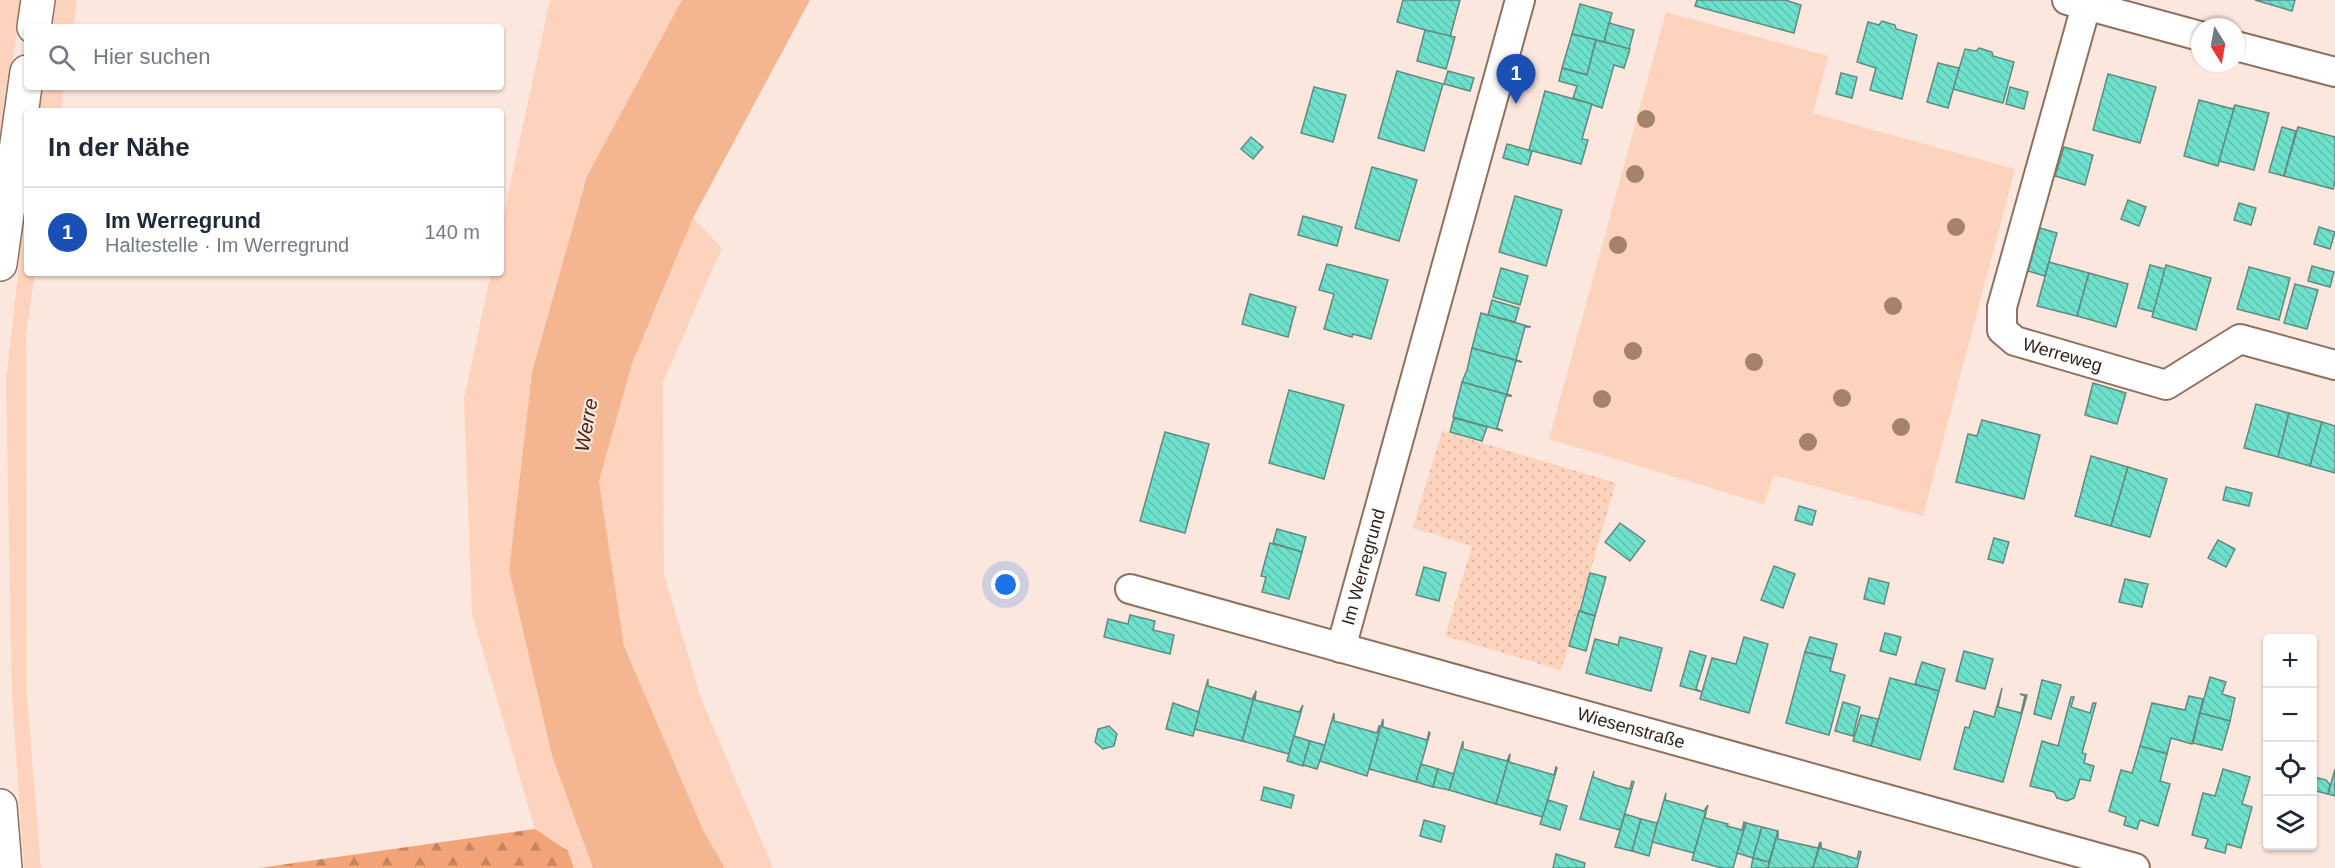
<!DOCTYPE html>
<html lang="de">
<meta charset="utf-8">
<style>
:root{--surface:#fff;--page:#f6f6f7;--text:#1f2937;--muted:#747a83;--line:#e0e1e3;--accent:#0b8043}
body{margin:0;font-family:Arial,sans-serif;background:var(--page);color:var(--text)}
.controls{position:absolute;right:18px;bottom:18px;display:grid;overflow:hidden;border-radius:6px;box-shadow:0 2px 4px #0004}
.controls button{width:54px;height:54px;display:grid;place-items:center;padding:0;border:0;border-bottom:2px solid var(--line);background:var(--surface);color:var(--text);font:30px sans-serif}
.compass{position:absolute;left:2191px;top:18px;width:54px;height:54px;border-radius:50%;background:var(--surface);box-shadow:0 2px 4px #0004;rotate:169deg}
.you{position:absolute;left:1006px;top:585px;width:21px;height:21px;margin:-15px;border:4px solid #fff;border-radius:50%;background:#1a73e8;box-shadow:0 0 0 9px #1a73e833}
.badge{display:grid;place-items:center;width:39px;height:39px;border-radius:50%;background:var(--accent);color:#fff;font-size:20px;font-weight:700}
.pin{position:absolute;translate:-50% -50px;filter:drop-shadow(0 2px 3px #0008)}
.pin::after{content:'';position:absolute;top:32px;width:21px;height:18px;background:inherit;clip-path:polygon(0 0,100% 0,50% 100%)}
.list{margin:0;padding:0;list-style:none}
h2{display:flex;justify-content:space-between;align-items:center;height:78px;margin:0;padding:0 24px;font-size:26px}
h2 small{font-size:20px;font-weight:400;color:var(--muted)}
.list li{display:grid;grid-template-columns:39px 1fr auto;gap:18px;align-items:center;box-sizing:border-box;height:90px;padding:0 24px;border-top:2px solid var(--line)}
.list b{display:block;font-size:22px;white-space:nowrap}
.list p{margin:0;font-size:20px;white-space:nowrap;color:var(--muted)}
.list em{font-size:20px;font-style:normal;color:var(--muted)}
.icon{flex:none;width:33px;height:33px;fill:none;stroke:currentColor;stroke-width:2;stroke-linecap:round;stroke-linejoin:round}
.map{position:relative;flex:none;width:2335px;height:868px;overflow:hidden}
.search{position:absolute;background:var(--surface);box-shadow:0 2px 4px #0004;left:24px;top:24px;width:480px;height:66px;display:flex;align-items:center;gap:15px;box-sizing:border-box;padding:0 21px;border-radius:6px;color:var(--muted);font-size:22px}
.panel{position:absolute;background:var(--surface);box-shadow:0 2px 4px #0004;left:24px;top:108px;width:480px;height:168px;border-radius:6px}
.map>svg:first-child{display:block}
.green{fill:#fdd3bd}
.forest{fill:url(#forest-firs)}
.park{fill:url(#park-dots)}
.water{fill:#f4b591}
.building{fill:url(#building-back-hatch);stroke:#638981;stroke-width:1.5}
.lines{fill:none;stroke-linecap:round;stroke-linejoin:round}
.street-casing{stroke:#8d7060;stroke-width:32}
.secondary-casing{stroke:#8d7060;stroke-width:36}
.street{stroke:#fff;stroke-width:28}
.secondary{stroke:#fff;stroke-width:33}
.tree{fill:#a6826b}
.labels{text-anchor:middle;stroke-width:4.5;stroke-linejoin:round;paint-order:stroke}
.street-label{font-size:18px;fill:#30241d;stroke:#fbe7dd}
.water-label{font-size:20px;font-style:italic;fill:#442512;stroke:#fbe7dd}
</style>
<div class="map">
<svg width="2335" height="868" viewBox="0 0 2335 868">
<defs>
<pattern id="forest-firs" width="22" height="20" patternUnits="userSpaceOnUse" patternTransform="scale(1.5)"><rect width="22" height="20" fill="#f2a377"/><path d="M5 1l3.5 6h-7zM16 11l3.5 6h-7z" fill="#c48561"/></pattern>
<pattern id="park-dots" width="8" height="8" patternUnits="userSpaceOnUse" patternTransform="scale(1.5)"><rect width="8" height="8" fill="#fdd3bd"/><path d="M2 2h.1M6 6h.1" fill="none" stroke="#d9b5a2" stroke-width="1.8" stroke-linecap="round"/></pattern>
<pattern id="building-back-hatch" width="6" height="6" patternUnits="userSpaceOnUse" patternTransform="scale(1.5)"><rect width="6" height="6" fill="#6de1cb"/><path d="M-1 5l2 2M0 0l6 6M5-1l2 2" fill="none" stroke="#5fc1ae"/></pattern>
</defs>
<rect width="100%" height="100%" fill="#fbe7dd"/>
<g class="green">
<path d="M0 0H22L0 144Z"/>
<path d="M56 0H77L73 27H52Z"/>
<path d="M550 0H682L587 176 532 372 509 570 552 756 593 868H574L568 851 535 829 472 614 464 399 491 273H501V227Z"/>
<path d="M1666 12 1828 56 1813 113 2015 169 1923 516 1774 475 1764 504 1549 439Z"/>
<path d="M43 87H64L60 111H39Z"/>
<path d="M27 194V273H35L26 334 27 695 41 868H24L12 697 6 381Z"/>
<path d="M693 218 722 248 663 382 664 575 701 698 773 868H725L703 830 624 646 599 481 632 364Z"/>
</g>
<path class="forest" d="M535 829 568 851 574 868H259Z"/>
<path class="park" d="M1442 431 1616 483 1561 670 1445 636 1472 546 1413 528Z"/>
<path class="water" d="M682 0H810L693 218 632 364 599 481 624 646 703 830 725 868H593L552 756 509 570 532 372 587 176Z"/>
<g class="building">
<path d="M1403 0H1460L1450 37 1397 22Z"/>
<path d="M1697 0H1785L1801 5 1794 33 1695 6Z"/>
<path d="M2255 0H2295L2292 11Z"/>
<path d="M1580 4 1612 13 1604 42 1572 34Z"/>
<path d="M1882 21 1895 25 1896 29 1917 35 1902 99 1870 90 1876 68 1857 62 1868 22 1879 25Z"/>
<path d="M1609 23 1634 30 1629 49 1604 42Z"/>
<path d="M1425 30 1455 37 1446 69 1417 61Z"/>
<path d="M1572 34 1596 40 1587 75 1562 68Z"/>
<path d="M1596 40 1630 49 1624 68 1614 65 1602 108 1573 98 1577 86 1559 81 1562 68 1587 75Z"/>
<path d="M1979 48 1992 52 1993 56 2014 62 2003 103 1953 89 1965 49 1976 51Z"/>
<path d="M1938 63 1959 68 1948 108 1927 102Z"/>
<path d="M1397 71 1443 84 1424 151 1378 138Z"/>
<path d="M1448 71 1474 78 1470 91 1444 84Z"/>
<path d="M1841 73 1857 77 1852 98 1836 94Z"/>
<path d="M2108 74 2156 87 2140 143 2093 130Z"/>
<path d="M1314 87 1346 95 1333 142 1301 133Z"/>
<path d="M2010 87 2028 92 2024 109 2006 104Z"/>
<path d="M1545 91 1592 104 1582 139 1588 140 1581 164 1529 150Z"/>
<path d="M2199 100 2233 109 2235 105 2218 166 2184 156Z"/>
<path d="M2235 105 2269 113 2254 170 2219 161Z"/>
<path d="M2282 127 2296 131 2284 176 2269 172Z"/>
<path d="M2298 127 2335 137V182L2333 189 2284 176Z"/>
<path d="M1251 137 1263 147 1253 159 1241 149Z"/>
<path d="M1507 144 1532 151 1528 165 1503 158Z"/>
<path d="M2064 147 2093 155 2085 185 2055 176Z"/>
<path d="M1372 167 1417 180 1399 241 1355 228Z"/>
<path d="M1515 196 1562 210 1546 266 1499 252Z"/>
<path d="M2128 200 2146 207 2139 226 2121 219Z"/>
<path d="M2239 203 2256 208 2251 225 2234 220Z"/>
<path d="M1303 216 1342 227 1337 246 1298 235Z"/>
<path d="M2319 227 2335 232 2330 249 2314 244Z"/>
<path d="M2040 228 2057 233 2045 276 2028 271Z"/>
<path d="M2049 262 2089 273 2077 316 2037 306Z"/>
<path d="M1327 264 1388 280 1371 339 1353 334 1352 337 1324 329 1334 294 1319 290Z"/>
<path d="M2150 265 2165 269 2154 312 2138 308Z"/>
<path d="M2166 265 2211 278 2196 330 2152 317Z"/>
<path d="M2312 266 2334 272 2330 287 2308 281Z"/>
<path d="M2249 267 2290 278 2279 320 2237 309Z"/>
<path d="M1501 268 1528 276 1520 305 1493 297Z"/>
<path d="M2089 273 2128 284 2116 327 2077 316Z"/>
<path d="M2295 284 2318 290 2307 329 2284 323Z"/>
<path d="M1250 294 1296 307 1288 337 1242 324Z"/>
<path d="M1492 300 1519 308 1515 322 1488 315Z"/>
<path d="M1481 313 1531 327H1525L1516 360 1522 362 1472 348Z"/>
<path d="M1472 348 1522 362 1516 361 1507 394 1512 396 1462 382 1467 370Z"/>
<path d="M1462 382 1512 396H1506L1497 428 1503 431 1453 417Z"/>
<path d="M2093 383 2126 393 2117 424 2085 415Z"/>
<path d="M1289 390 1344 405 1324 479 1269 463Z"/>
<path d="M2256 404 2289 413 2278 457 2244 448Z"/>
<path d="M2289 413 2322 422 2310 466 2278 457Z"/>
<path d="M1454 418 1487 427 1482 441 1450 432Z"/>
<path d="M1982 420 2040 435 2024 499 1956 482 1968 434 1977 436Z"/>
<path d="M2322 422 2335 426V473L2310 466Z"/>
<path d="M1165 432 1209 444 1185 533 1140 521Z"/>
<path d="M2091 456 2128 467 2111 526 2075 516Z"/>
<path d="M2128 467 2167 479 2150 537 2111 526Z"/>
<path d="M2226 487 2252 493 2249 506 2223 500Z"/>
<path d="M1799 506 1816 511 1812 525 1795 520Z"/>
<path d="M1620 523 1645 541 1630 561 1605 542Z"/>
<path d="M1277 529 1306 537 1302 552 1273 543Z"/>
<path d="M1994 538 2009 542 2003 563 1988 559Z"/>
<path d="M2218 540 2235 549 2226 567 2208 558Z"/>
<path d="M1270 543 1302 552 1289 599 1262 592 1266 577 1261 576Z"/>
<path d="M1774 566 1795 574 1783 608 1761 600Z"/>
<path d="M1424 567 1446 573 1439 601 1416 595Z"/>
<path d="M1590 573 1606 577 1595 616 1580 611Z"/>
<path d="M1869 578 1889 583 1884 604 1864 599Z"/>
<path d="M2125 579 2148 584 2142 607 2119 602Z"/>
<path d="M1579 611 1595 616 1586 651 1569 646Z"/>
<path d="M1130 615 1155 621 1153 630 1174 635 1170 654 1104 637 1108 619 1128 624Z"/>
<path d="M1885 633 1901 637 1896 655 1880 651Z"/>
<path d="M1620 637 1662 648 1651 691 1586 673 1595 639 1618 645Z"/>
<path d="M1744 637 1768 644 1749 713 1700 699 1712 658 1736 664Z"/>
<path d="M1810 637 1837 644 1833 659 1805 652Z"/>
<path d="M1690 651 1706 656 1696 689 1702 692 1680 686Z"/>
<path d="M1964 651 1993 659 1985 689 1956 681Z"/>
<path d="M1805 652 1833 659 1830 671 1845 675 1829 735 1786 723Z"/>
<path d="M1922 662 1945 669 1939 691 1915 684Z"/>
<path d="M2210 677 2226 682 2222 694 2235 698 2230 721 2200 713Z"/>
<path d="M1890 678 1939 691 1920 760 1871 746Z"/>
<path d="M1208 679V686L1252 699 1256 691 1242 741 1194 729Z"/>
<path d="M2042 680 2061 685 2051 719 2034 714Z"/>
<path d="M2002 688 1998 707 2021 713 2025 696 2020 694 2027 695 2003 782 1954 769 1965 727 1969 728 1974 711 1994 717Z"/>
<path d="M1256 691 1255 700 1299 712 1303 705 1289 754 1242 741Z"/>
<path d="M2189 696 2203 699 2192 744 2171 738 2167 754 2140 746 2152 703 2185 710Z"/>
<path d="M2071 697H2074L2071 707 2090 713 2093 703H2096L2082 753 2086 754 2084 763 2094 766 2090 781 2080 779 2074 798 2067 801 2057 798 2054 792 2030 786 2042 741 2058 746Z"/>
<path d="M1843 702 1860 707 1853 736 1835 731Z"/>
<path d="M1173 703 1199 712 1193 736 1166 729Z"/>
<path d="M1334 713V721L1377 733 1379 726H1381L1367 776 1320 761Z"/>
<path d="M2200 713 2230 721 2222 750 2193 743Z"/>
<path d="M1861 715 1878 719 1871 746 1853 741Z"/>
<path d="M1383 719V727L1427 740 1429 732 1430 733 1416 782 1369 769Z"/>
<path d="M1109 726 1117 734 1114 746 1103 749 1095 742 1098 729Z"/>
<path d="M1294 736 1310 741 1303 766 1287 761Z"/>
<path d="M1310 741 1325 745 1317 769 1303 765Z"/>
<path d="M1463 741V749L1507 761 1510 754 1496 804 1449 790Z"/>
<path d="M2140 746 2167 754 2160 781 2170 784 2158 826 2140 820 2137 829 2124 825 2126 817 2109 811 2121 770 2132 773Z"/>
<path d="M1510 754 1509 762 1554 775 1556 767 1557 768 1543 817 1496 804Z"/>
<path d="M1421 764 1438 769 1433 787 1416 782Z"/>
<path d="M1438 769 1454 774 1449 790 1433 787Z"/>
<path d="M2223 769 2250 777 2242 804 2252 807 2241 848 2227 844 2225 853 2205 848 2208 839 2192 835 2203 793 2215 796Z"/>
<path d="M2335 769V796L2328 794Z"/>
<path d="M1594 771 1593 777 1615 785 1630 789 1632 781 1634 782 1620 830 1580 819Z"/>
<path d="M2314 777 2326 780 2330 785 2328 794 2312 790Z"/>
<path d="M1264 787 1294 795 1291 808 1261 800Z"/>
<path d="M1666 793 1665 800 1704 811 1708 805 1694 853 1652 842Z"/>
<path d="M1548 800 1567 806 1560 830 1540 824Z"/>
<path d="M1706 811 1705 818 1728 824 1727 826 1742 830 1744 822 1746 823 1733 868H1722L1692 860Z"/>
<path d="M1625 814 1641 819 1632 851 1615 847Z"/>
<path d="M1641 819 1657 823 1649 856 1632 851Z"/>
<path d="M1424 820 1445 826 1441 842 1420 836Z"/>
<path d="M1746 823 1762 827 1753 858 1737 853Z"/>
<path d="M1762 827 1778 831 1769 862 1753 858Z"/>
<path d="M1778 831V839L1818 848 1820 842 1813 868H1768Z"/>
<path d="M1821 842V848L1857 859 1859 851 1861 852 1857 868H1813Z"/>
<path d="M1556 854 1585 863 1584 868H1553Z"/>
<path d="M1753 858 1769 862 1768 868H1751Z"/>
</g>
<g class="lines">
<g class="street-casing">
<g id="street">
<path d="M2067 0 2200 36"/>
<path id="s1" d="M2086 6 2002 307V330L2015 341 2166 385 2240 339 2335 365"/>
<path d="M2236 46 2335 72"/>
<path id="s2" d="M1130 589 2135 868"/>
<path id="s3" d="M1341 648 1520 0"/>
</g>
</g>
<g class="secondary-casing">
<g id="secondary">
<path d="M34 27 38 0"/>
<path d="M0 264 27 72"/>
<path d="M0 806 5 868"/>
</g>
</g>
<use href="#street" class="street"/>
<use href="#secondary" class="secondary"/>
</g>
<g class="tree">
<circle cx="1646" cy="119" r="9"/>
<circle cx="1635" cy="174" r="9"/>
<circle cx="1956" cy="227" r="9"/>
<circle cx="1618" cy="245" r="9"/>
<circle cx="1893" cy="306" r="9"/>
<circle cx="1633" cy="351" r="9"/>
<circle cx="1754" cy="362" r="9"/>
<circle cx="1842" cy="398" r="9"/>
<circle cx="1602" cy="399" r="9"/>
<circle cx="1901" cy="427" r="9"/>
<circle cx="1808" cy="442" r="9"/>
</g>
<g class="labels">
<g class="street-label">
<text dy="6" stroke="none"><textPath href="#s1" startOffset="402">Werreweg</textPath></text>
<text dy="6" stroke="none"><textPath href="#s3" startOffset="84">Im Werregrund</textPath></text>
<text dy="6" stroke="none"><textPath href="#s2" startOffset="520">Wiesenstraße</textPath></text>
</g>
<g class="water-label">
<text transform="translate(586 425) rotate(-80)" y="7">Werre</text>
</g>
</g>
</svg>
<div class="controls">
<button>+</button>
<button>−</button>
<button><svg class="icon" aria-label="locate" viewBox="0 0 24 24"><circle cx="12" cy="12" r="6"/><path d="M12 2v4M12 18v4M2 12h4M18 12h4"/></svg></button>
<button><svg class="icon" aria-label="layers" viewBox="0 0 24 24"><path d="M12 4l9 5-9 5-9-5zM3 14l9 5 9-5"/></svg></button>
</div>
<svg class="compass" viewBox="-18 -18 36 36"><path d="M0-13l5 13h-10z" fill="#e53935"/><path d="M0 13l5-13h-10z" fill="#747a83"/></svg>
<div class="you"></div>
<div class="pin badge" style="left:1516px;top:104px;background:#1a4fb4">1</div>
<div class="search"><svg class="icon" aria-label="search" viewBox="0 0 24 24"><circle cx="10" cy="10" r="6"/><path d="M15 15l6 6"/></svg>Hier suchen</div>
<section class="panel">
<h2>In der Nähe<small></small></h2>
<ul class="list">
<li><span class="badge" style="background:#1a4fb4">1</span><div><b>Im Werregrund</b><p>Haltestelle · Im Werregrund</p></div><em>140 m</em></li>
</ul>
</section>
</div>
